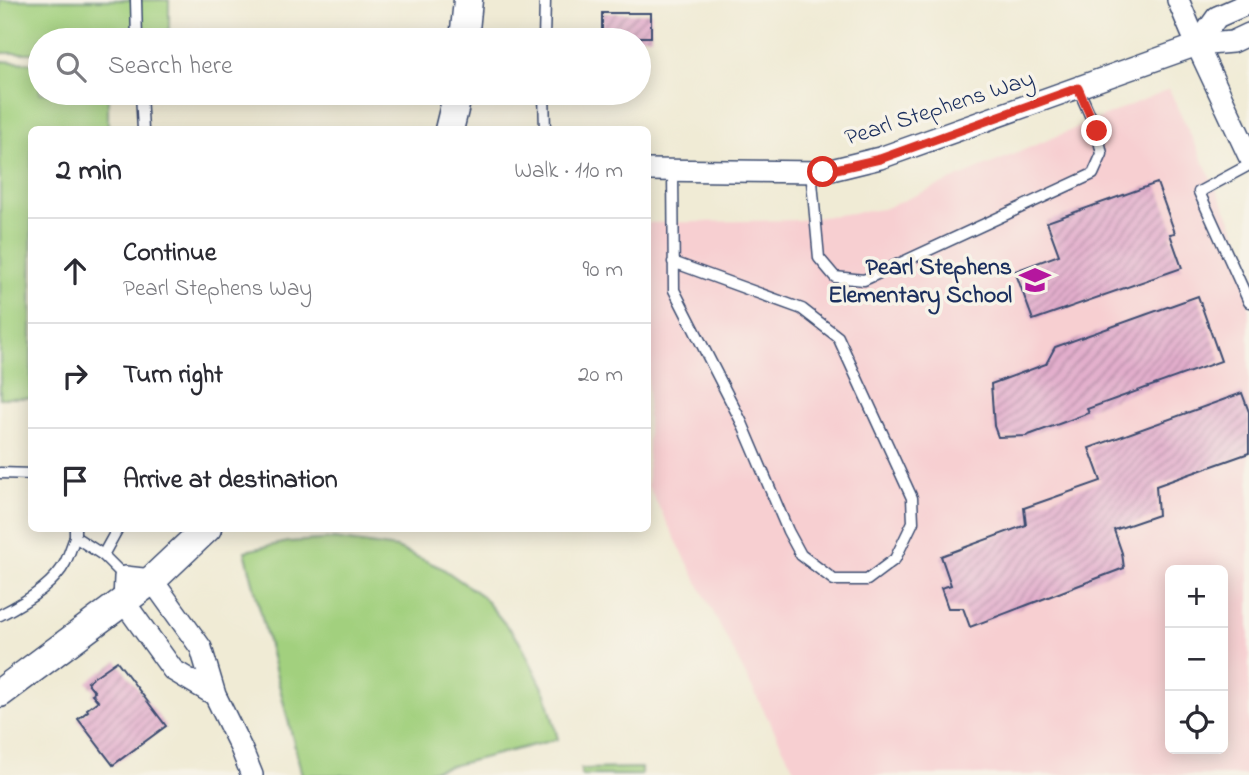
<!DOCTYPE html>
<meta charset="utf-8">
<style>
:root{--surface:#fff;--page:#f2f2f3;--text:#2b2b33;--muted:#7c7c81;--line:#e1e1e2}
body{margin:0;font-family:"Indie Flower",sans-serif;background:var(--page);color:var(--text)}
.controls{position:absolute;right:21px;bottom:21px;display:grid;overflow:hidden;border-radius:10px;box-shadow:0 4px 18px #0003}
.controls button{width:63px;height:63px;display:grid;place-items:center;padding:0;border:0;border-bottom:2px solid var(--line);background:var(--surface);color:var(--text);font:35px sans-serif}
.stop{position:absolute;width:21px;height:21px;margin:-16px;border:5px solid #d93025;border-radius:50%;background:#fff}
.stop.end{background:#d93025;border-color:#fff;box-shadow:0 2px 7px #0008}
.list{margin:0;padding:0;list-style:none}
h2{display:flex;justify-content:space-between;align-items:center;height:91px;margin:0;padding:0 28px;font-size:30px}
h2 small{font-size:23px;font-weight:400;color:var(--muted)}
.list li{display:grid;grid-template-columns:46px 1fr auto;gap:21px;align-items:center;box-sizing:border-box;height:105px;padding:0 28px;border-top:2px solid var(--line)}
.list b{display:block;font-size:26px;white-space:nowrap}
.list p{margin:0;font-size:23px;white-space:nowrap;color:var(--muted)}
.list em{font-size:23px;font-style:normal;color:var(--muted)}
.icon{flex:none;width:38px;height:38px;fill:none;stroke:currentColor;stroke-width:2;stroke-linecap:round;stroke-linejoin:round}
.map{position:relative;flex:none;width:1249px;height:775px;overflow:hidden}
.search{position:absolute;background:var(--surface);box-shadow:0 4px 18px #0003;left:28px;top:28px;width:623px;height:77px;display:flex;align-items:center;gap:18px;box-sizing:border-box;padding:0 24px;border-radius:38px;color:var(--muted);font-size:26px}
.panel{position:absolute;background:var(--surface);box-shadow:0 4px 18px #0003;left:28px;top:126px;width:623px;height:406px;border-radius:10px}
.map>svg:first-child{display:block}
.built{fill:#f7cfd1;fill-rule:evenodd}
.pitch{fill:#a2d07e;stroke:#5e806e;stroke-width:2}
.building{fill:url(#building-hatch)}
.lines{fill:none;stroke-linecap:round;stroke-linejoin:round}
.lane-casing{stroke:#3b4b70;stroke-width:13}
.street-casing{stroke:#3b4b70;stroke-width:24}
.secondary-casing{stroke:#3b4b70;stroke-width:31}
.lane{stroke:#fff;stroke-width:10}
.street{stroke:#fff;stroke-width:21}
.secondary{stroke:#fff;stroke-width:28}
.route{stroke:#d93025;stroke-width:9}
.labels{text-anchor:middle;stroke-width:7;stroke-linejoin:round;paint-order:stroke}
.street-label{font-size:24px;fill:#1b2f5e;stroke:#f7f3e8}
.poi-label{font-size:24px;font-weight:bold;fill:#1b2f5e;stroke:#f7f3e8;text-anchor:end}
</style>
<div class="map">
<svg width="1249" height="775" viewBox="0 0 1249 775">
<defs>
<pattern id="building-hatch" width="6" height="6" patternUnits="userSpaceOnUse" patternTransform="scale(1.75)"><rect width="6" height="6" fill="#e3aecc"/><path d="M-1 1l2-2M0 6l6-6M5 7l2-2" fill="none" stroke="#b78ea9"/></pattern>
</defs>
<rect width="100%" height="100%" fill="#f7f3e8"/>
<filter id="ink" filterUnits="userSpaceOnUse"><feTurbulence type="fractalNoise" baseFrequency=".0143" numOctaves="2"/><feDisplacementMap in="SourceGraphic" scale="14" xChannelSelector="R" yChannelSelector="G"/><feConvolveMatrix kernelMatrix="1 2 1 2 8 2 1 2 1" color-interpolation-filters="sRGB"/></filter>
<filter id="wash" filterUnits="userSpaceOnUse"><feTurbulence type="fractalNoise" baseFrequency=".00686" numOctaves="4" result="noise"/><feDisplacementMap in="SourceGraphic" scale="28" xChannelSelector="R" yChannelSelector="G"/><feGaussianBlur stdDeviation="1.57" result="paint"/><feColorMatrix in="noise" values="0 0 0 0 0 0 0 0 0 0 0 0 0 0 0 0 0 1.4 0 .05"/><feComposite in="paint" operator="in"/></filter>
<g filter="url(#wash)">
<rect width="100%" height="100%" fill="#f0ebd5"/>
<path class="built" d="M1169 89 1249 258V775H797L648 486V223L799 220 883 209ZM1170 570H1223V749H1170Z"/>
<g class="pitch">
<path d="M0 0H169V40H40V53H0Z"/>
<path d="M2 61 40 64V93H108V129L32 130 31 398H0V62Z"/>
<path d="M334 539 397 548 442 568 482 596 520 642 546 694 558 739 415 775H302L245 551 288 542Z"/>
<path d="M641 768V775H581V769Z"/>
</g>
<g id="blocks">
<g class="building">
<rect x="602" y="13" width="49" height="24"/>
<path d="M1157 183 1175 233 1170 234 1182 268 1033 320 1015 271 1059 255 1047 222Z"/>
<path d="M1198 296 1221 361 1087 409 1089 413 1026 436 998 437 994 426 991 384 1046 364 1055 347Z"/>
<path d="M1242 393 1249 412V453L1156 486 1158 515 1114 530 1122 553 1124 568 970 627 963 608H948L941 588 951 585 941 556 1026 525 1024 508 1101 481 1089 448Z"/>
<path d="M117 661 166 726 113 765 78 719 88 711 87 709 98 701 92 694 95 692 87 682Z"/>
</g>
</g>
</g>
<g filter="url(#ink)">
<use href="#blocks" fill-opacity="0" stroke="#3b4b70" stroke-width="2"/>
<g class="lines">
<g class="lane-casing">
<g id="lane">
<path d="M136 0 137 40"/>
<path d="M544 40 545 0"/>
<path d="M141 93 143 130"/>
<path d="M544 93 545 130"/>
<path d="M1249 165 1199 192 1249 302"/>
<path d="M673 170 674 290 742 423 788 531 801 555 834 580H867L895 559 913 522 912 498 838 337 802 309 673 262"/>
<path d="M811 171 819 258 835 277 864 280 1093 174 1102 154 1097 131 1078 88"/>
<path d="M0 473 32 474"/>
<path d="M75 528V537L103 555 125 577"/>
<path d="M103 555 118 528"/>
<path d="M0 615C22 604 53 586 65 563 69 555 72 545 75 537"/>
</g>
</g>
<g class="street-casing">
<g id="street">
<path d="M1178 0 1197 45 1249 156"/>
<path d="M1197 45 1217 17 1249 3"/>
<path d="M648 170 823 172 880 158 1197 45 1232 42 1249 34"/>
<path d="M215 695 173 670 124 602 125 577 152 580 201 648 215 695 241 748 252 775"/>
</g>
</g>
<g class="secondary-casing">
<g id="secondary">
<path d="M464 40 468 0"/>
<path d="M449 130 458 93"/>
<path d="M0 693 152 580 207 528"/>
</g>
</g>
<use href="#lane" class="lane"/>
<use href="#street" class="street"/>
<use href="#secondary" class="secondary"/>
</g>
</g>
<g class="lines" filter="url(#ink)">
<path class="route" d="M823 172 880 159 1078 88 1097 131"/>
</g>
<defs>
<g id="school-bare" transform="scale(2.415)"><path d="M0-5L7-2L0 1L-7-2ZM-4 1L0 2.5L4 1V4Q0 6-4 4Z" fill="#b5179e" stroke="#f7f3e8" stroke-width="2.5" paint-order="stroke"/></g>
</defs>
<g fill-rule="evenodd">
<use href="#school-bare" x="1035" y="280"/>
</g>
<g class="labels">
<g class="street-label">
<text transform="translate(939 107) rotate(-18)" y="8">Pearl Stephens Way</text>
</g>
<g class="poi-label">
<text x="1012" y="274">Pearl Stephens<tspan x="1012" dy="28">Elementary School</tspan></text>
</g>
</g>
</svg>
<div class="controls">
<button>+</button>
<button>−</button>
<button><svg class="icon" aria-label="locate" viewBox="0 0 24 24"><circle cx="12" cy="12" r="6"/><path d="M12 2v4M12 18v4M2 12h4M18 12h4"/></svg></button>
</div>
<div class="stop" style="left:823px;top:172px"></div>
<div class="stop end" style="left:1097px;top:131px"></div>
<div class="search"><svg class="icon" aria-label="search" viewBox="0 0 24 24"><circle cx="10" cy="10" r="6"/><path d="M15 15l6 6"/></svg>Search here</div>
<section class="panel">
<h2>2 min<small>Walk · 110 m</small></h2>
<ul class="list">
<li><svg class="icon" aria-label="ahead" viewBox="0 0 24 24"><path d="M12 20V5M6 11l6-6 6 6"/></svg><div><b>Continue</b><p>Pearl Stephens Way</p></div><em>90 m</em></li>
<li><svg class="icon" aria-label="right" viewBox="0 0 24 24"><path d="M7 20v-9h11M14 6l5 5-5 5"/></svg><div><b>Turn right</b></div><em>20 m</em></li>
<li><svg class="icon" aria-label="arrive" viewBox="0 0 24 24"><path d="M6 21V4h12l-3 4 3 4H6"/></svg><div><b>Arrive at destination</b></div></li>
</ul>
</section>
</div>
